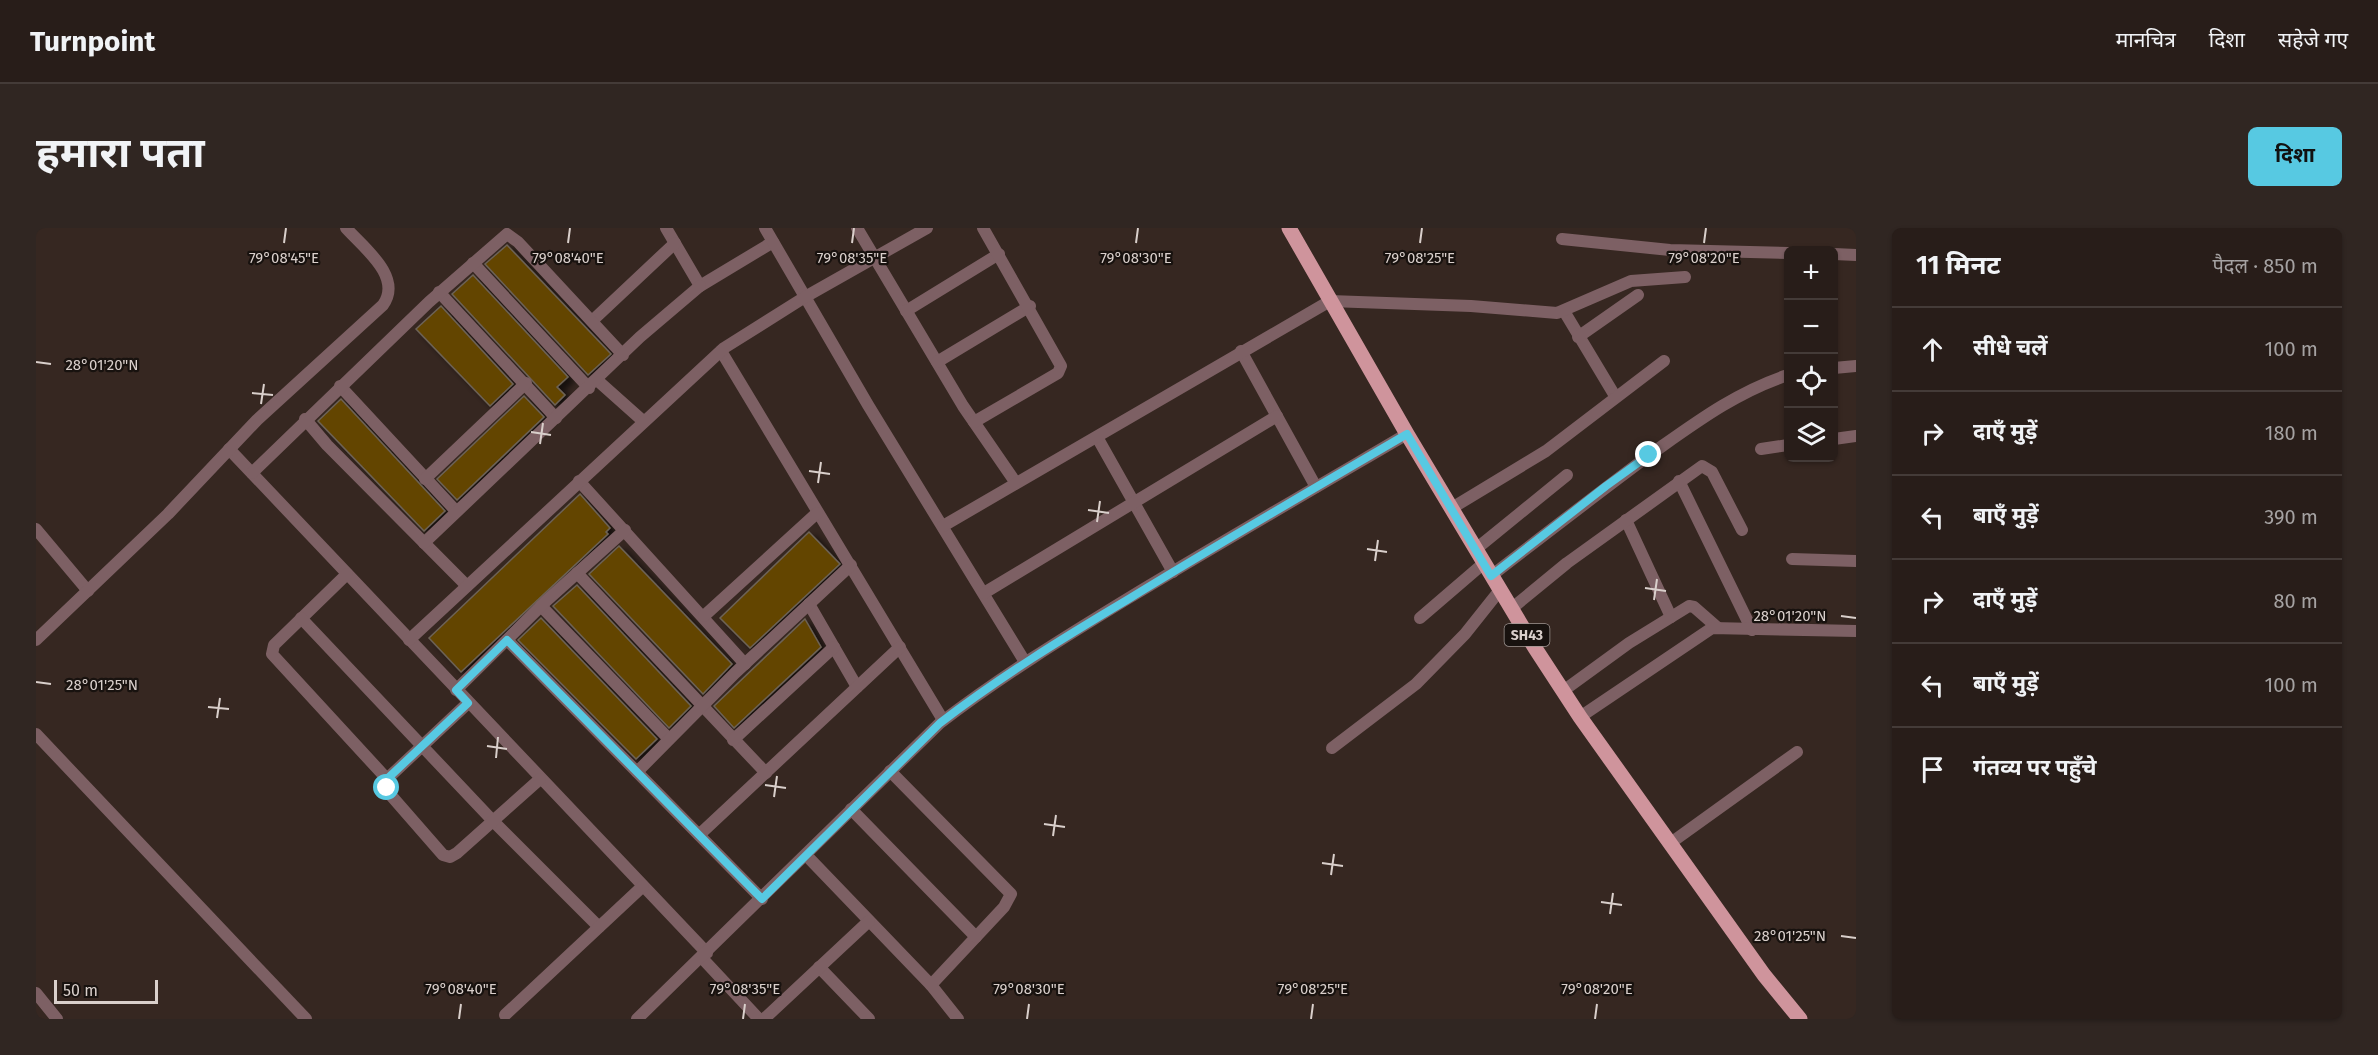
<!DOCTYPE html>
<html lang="hi">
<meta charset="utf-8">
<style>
:root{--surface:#281d19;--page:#302622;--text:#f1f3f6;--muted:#a5a2a2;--line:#443b38;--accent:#57c9e2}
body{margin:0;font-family:"Fira Sans","Noto Sans Devanagari",sans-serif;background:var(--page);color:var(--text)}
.controls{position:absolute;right:18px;top:18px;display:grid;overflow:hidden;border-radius:9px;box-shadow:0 2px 4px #0004}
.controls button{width:54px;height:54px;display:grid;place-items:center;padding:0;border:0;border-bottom:2px solid var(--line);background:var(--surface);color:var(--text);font:30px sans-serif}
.scale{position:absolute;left:18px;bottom:15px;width:104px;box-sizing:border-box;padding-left:6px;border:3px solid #d9cfcb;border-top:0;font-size:16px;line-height:21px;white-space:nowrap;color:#d9cfcb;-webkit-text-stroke:4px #18120f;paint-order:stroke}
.stop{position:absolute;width:18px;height:18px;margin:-14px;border:4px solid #57c9e2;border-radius:50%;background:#fff}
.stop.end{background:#57c9e2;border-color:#fff;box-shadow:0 2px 6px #0008}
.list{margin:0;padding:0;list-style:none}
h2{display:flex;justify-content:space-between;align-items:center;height:78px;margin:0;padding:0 24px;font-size:26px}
h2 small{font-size:20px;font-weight:400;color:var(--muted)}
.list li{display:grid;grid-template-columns:39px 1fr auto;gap:18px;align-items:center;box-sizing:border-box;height:84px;padding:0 24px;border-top:2px solid var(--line)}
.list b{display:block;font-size:22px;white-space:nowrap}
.list em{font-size:20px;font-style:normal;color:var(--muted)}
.icon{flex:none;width:33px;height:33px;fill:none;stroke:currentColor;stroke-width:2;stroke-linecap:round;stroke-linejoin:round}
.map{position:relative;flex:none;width:1820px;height:791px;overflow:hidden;border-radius:9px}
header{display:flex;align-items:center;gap:36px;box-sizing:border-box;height:84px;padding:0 30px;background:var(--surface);border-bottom:2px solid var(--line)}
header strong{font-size:28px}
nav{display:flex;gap:33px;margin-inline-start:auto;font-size:21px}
.intro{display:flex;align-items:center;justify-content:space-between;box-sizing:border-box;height:144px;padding:0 36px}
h1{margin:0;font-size:42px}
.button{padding:15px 27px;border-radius:9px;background:var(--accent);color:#111;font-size:21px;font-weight:700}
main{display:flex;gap:36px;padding:0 36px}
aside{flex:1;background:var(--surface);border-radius:9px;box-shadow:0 2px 4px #0004}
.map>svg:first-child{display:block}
.building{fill:#644402;stroke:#6d6356;stroke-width:1.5;filter:url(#shadow)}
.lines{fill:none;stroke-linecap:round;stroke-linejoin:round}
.minor{stroke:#7d6064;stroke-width:12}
.primary{stroke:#cf949c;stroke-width:15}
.route{stroke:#57c9e2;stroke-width:8}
.ticks{fill:none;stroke:#d9cfcb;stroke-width:2}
.labels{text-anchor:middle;stroke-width:4.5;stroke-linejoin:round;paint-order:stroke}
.shield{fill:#18120f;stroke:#9f9693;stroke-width:1.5}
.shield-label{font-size:14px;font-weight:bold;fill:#d9cfcb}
.ticks-label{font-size:15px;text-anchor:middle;fill:#d9cfcb;stroke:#18120f;stroke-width:4.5;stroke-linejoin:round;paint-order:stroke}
</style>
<header>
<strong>Turnpoint</strong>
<nav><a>मानचित्र</a><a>दिशा</a><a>सहेजे गए</a></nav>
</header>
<div class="intro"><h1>हमारा पता</h1><a class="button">दिशा</a></div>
<main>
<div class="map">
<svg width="1820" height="791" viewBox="0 0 1820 791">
<defs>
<filter id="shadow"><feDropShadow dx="6" dy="4" stdDeviation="3" flood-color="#0009"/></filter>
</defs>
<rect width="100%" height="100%" fill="#362721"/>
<g class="building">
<path d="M471 17 575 126 552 147 449 36Z"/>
<path d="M437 47 532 149 521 159 529 167 519 177 416 66Z"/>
<path d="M405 78 477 156 454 178 380 101Z"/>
<path d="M488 168 508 189 421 272 401 251Z"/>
<path d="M305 171 409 283 388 303 282 193Z"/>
<path d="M544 266 574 300 570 304 572 306 425 444 393 410Z"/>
<path d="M773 304 804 336 714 420 684 390Z"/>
<path d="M583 318 696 436 667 466 553 346Z"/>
<path d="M541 357 655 478 633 500 517 378Z"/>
<path d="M505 390 621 511 600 531 482 412Z"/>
<path d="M769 391 785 419 698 500 678 478Z"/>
</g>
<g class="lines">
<g class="minor">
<path d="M630 0 664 58 737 14"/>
<path d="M729 0 832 177 989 434"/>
<path d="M821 0 927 178 980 255"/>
<path d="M1526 11 1634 22 1752 25"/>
<path d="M1798 26 1820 27"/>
<path d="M437 35 553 160"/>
<path d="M403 64 520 190"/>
<path d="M870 83 963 26"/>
<path d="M1528 83 1579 168"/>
<path d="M556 93 639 15"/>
<path d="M1542 109 1602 67"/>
<path d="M685 123 907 492"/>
<path d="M1205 123 1280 259"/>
<path d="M901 134 994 78"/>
<path d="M1798 140 1820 138"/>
<path d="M561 152 607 193"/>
<path d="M304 158 420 283"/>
<path d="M269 191 291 217 431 358"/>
<path d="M938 194 1022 145 1025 138 947 0"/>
<path d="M1061 209 1137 344"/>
<path d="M1798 211 1820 208"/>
<path d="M193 221 671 725"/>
<path d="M1725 221 1752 217"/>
<path d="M216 245 393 74 471 6 482 14 587 127"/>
<path d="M389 251 490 155"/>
<path d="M543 253 709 436"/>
<path d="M1643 253 1716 402"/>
<path d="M1416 280 1510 223 1628 133"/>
<path d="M1590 292 1635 389"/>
<path d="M907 298 1294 73 1435 78 1521 85 1595 53 1649 49"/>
<path d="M0 301 52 363"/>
<path d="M388 315 604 109 664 58"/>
<path d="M1440 321 1531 247"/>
<path d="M1756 331 1820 333"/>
<path d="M541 345 730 545"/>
<path d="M311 346 238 417 236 426 351 551"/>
<path d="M1455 348C1508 307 1561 266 1615 226 1659 195 1700 164 1752 147"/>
<path d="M948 365 1241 188"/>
<path d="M773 376 821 459"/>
<path d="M505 378 633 511"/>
<path d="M1475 381 1531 335 1666 238 1676 244 1706 302"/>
<path d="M668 388 781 285"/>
<path d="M265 390 457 593 563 699"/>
<path d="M1384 390 1448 335"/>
<path d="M0 412 132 286 221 192 347 77C367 49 328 20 310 0"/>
<path d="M373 412 688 120 769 69 891 0"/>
<path d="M471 412 726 671"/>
<path d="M420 462 509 374 589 302"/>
<path d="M1527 463 1593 415 1653 378 1658 379 1682 400"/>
<path d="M432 475 351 551 352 564 407 627 414 629 421 625 504 551"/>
<path d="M1544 489 1676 400 1820 403"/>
<path d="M0 506 270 791"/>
<path d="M697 512 798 419"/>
<path d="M1296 520 1380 456 1429 406 1464 362"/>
<path d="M854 543 975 666 968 679 895 757"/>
<path d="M601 544 699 445 815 337"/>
<path d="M815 581 940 709"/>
<path d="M663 607 864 419"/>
<path d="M1636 614 1761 524"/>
<path d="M770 627 895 757 922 791"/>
<path d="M666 730 723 791"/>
<path d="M783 739 833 791"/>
<path d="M0 765 21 791"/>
<path d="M469 787 607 658"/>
<path d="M601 791 904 495C964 449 1027 410 1091 371 1184 315 1277 261 1371 206"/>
<path d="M728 791 833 693"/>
</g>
<path class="primary" d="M1253 0 1371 206 1499 420 1544 489 1728 747 1764 791"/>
</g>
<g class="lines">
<path class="route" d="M351 560V551L432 475 420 462 471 412 726 671 904 495C964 449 1027 410 1091 372 1184 315 1277 261 1371 206L1455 348 1570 258 1613 227"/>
</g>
<path class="ticks" d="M248 15 250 0M532 15 534 0M816 15 818 0M1100 15 1102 0M1384 15 1386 0M1668 15 1670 0M0 134 15 136M216 165 237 167M225 176 228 156M495 204 515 207M504 216 507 195M773 243 794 246M782 255 785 234M1052 282 1073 285M1061 294 1064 273M1331 321 1351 324M1339 333 1342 312M1609 360 1630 363M1618 372 1621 351M1805 388 1820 390M0 454 15 456M172 479 193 481M181 490 184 470M451 518 471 521M460 530 462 509M729 557 750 560M738 569 741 548M1008 596 1029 599M1017 608 1020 587M1286 635 1307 638M1295 647 1298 626M1565 674 1586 677M1574 686 1577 665M1805 708 1820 710M423 791 425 776M707 791 709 776M991 791 993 776M1275 791 1277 776M1559 791 1561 776"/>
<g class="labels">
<rect class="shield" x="1468.5" y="396" width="45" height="22" rx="4.5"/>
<g class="shield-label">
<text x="1491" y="412">SH43</text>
</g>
</g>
<g class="ticks-label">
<text x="248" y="35">79°08'45"E</text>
<text x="532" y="35">79°08'40"E</text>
<text x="816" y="35">79°08'35"E</text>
<text x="1100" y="35">79°08'30"E</text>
<text x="1384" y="35">79°08'25"E</text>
<text x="1668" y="35">79°08'20"E</text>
<text x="66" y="142">28°01'20"N</text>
<text x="1754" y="393">28°01'20"N</text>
<text x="66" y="462">28°01'25"N</text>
<text x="1754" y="713">28°01'25"N</text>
<text x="425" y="766">79°08'40"E</text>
<text x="709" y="766">79°08'35"E</text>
<text x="993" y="766">79°08'30"E</text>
<text x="1277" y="766">79°08'25"E</text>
<text x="1561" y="766">79°08'20"E</text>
</g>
</svg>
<div class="controls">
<button>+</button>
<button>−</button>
<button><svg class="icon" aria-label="locate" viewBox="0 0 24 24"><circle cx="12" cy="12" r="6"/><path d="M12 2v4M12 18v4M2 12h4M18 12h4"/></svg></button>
<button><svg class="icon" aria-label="layers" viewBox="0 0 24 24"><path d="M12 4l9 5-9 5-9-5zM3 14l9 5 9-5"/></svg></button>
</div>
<div class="scale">50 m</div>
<div class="stop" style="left:351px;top:560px"></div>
<div class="stop end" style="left:1613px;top:227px"></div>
</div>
<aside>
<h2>11 मिनट<small>पैदल · 850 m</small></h2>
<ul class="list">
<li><svg class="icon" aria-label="ahead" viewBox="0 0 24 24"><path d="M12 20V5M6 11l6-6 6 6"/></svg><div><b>सीधे चलें</b></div><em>100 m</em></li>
<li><svg class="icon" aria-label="right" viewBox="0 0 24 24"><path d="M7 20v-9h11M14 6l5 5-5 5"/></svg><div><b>दाएँ मुड़ें</b></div><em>180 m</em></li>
<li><svg class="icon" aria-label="left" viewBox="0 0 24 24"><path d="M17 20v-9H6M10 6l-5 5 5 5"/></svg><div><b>बाएँ मुड़ें</b></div><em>390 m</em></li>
<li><svg class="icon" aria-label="right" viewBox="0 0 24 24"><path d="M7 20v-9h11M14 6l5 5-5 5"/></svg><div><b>दाएँ मुड़ें</b></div><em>80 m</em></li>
<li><svg class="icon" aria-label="left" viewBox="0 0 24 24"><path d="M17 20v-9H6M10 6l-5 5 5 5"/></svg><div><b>बाएँ मुड़ें</b></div><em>100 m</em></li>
<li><svg class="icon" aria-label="arrive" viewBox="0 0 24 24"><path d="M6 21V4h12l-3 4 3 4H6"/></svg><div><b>गंतव्य पर पहुँचे</b></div></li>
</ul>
</aside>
</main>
